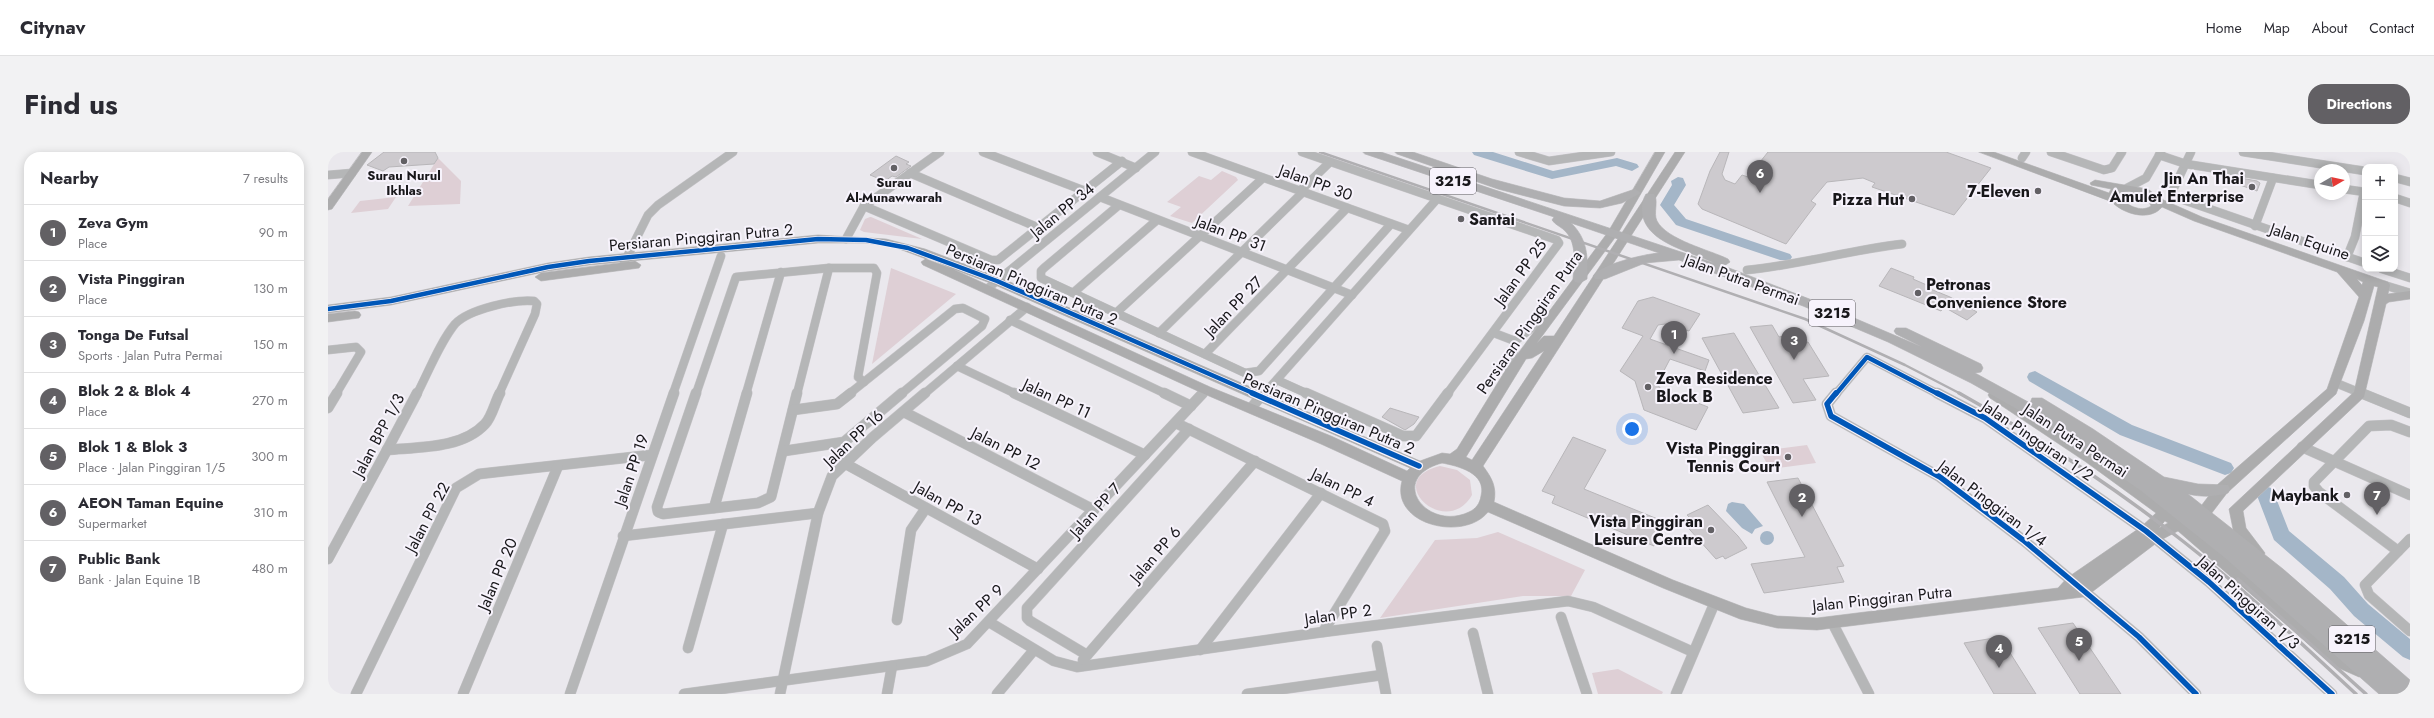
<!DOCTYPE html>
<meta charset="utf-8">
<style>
:root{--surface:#fff;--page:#f2f2f3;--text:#2b2b33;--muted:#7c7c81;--line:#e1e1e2;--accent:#626064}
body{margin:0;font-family:Jost,sans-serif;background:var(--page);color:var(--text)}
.controls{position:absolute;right:12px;top:12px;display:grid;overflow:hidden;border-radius:8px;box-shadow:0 2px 10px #0003}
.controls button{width:36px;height:36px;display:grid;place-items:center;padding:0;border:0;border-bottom:1px solid var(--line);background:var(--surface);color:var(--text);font:20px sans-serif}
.compass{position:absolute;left:1986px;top:12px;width:36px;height:36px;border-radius:50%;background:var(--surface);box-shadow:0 2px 10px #0003;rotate:81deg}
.you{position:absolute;left:1304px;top:277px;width:14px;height:14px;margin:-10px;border:3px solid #fff;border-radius:50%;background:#1a73e8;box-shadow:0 0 0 6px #1a73e833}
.badge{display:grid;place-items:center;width:26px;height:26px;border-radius:50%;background:var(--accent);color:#fff;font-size:13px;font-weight:700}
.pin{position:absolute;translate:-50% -33px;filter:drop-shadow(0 1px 2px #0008)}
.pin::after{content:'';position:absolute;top:21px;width:14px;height:12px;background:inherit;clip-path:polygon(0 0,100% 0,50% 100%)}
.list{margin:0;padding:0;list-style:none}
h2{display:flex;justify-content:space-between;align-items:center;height:52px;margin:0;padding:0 16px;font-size:17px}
h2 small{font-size:13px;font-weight:400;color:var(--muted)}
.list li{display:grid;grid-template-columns:26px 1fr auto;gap:12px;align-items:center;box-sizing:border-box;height:56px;padding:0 16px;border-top:1px solid var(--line)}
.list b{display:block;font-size:15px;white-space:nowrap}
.list p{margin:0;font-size:13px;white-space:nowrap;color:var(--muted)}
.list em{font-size:13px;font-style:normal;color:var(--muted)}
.icon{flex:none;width:22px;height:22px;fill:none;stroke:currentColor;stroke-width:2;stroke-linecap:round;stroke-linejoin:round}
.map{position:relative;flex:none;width:2082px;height:542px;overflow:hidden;border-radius:16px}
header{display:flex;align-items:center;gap:24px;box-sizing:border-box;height:56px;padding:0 20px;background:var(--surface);border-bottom:1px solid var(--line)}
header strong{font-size:19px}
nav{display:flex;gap:22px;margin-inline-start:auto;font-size:14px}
.intro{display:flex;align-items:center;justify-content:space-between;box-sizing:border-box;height:96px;padding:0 24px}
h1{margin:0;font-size:28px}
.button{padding:10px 18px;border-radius:16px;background:var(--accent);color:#fff;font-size:14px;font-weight:700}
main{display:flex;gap:24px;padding:0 24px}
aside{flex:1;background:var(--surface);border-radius:16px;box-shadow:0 2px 10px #0003}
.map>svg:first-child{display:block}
.green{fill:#decfd5}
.water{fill:#a4b6c8}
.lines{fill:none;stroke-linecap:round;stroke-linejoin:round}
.river{fill:#a4b6c8;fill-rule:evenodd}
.building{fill:#cdcace;stroke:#b8b6b9}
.street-far1-casing{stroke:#c4c3c6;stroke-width:9}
.street-casing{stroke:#c4c3c6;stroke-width:11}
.secondary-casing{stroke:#c4c3c6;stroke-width:1}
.primary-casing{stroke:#c4c3c6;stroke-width:1}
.street-far1{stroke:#b5b6b7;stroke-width:8}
.street{stroke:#b5b6b7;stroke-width:10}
.secondary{fill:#acacad;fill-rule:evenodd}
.primary{fill:#afafb1;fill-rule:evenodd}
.rail-far1{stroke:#b0afb2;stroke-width:2.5}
.rail{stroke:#b0afb2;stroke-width:3.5}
.cycleway-far1-casing{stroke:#f7f3fc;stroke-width:6}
.cycleway-casing{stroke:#f7f3fc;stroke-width:8}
.cycleway-far1{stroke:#0057b8;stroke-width:4.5}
.cycleway{stroke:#0057b8;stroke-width:5.5}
.poi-dot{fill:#626064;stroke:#f7f3fc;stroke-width:1.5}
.labels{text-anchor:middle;stroke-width:4;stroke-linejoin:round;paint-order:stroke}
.far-poi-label{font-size:13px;font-weight:bold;fill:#18171a;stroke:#f7f3fc}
.shield{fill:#f7f3fc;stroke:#5b595e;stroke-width:1}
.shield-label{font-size:15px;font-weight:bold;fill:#18171a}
.poi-label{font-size:16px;font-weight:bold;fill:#18171a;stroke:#f7f3fc;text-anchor:end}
.street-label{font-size:16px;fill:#18171a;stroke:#f7f3fc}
</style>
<header>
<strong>Citynav</strong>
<nav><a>Home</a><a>Map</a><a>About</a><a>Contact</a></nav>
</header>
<div class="intro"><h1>Find us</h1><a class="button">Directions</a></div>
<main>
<aside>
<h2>Nearby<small>7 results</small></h2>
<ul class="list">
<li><span class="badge">1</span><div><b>Zeva Gym</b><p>Place</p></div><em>90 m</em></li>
<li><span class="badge">2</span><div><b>Vista Pinggiran</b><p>Place</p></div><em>130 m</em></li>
<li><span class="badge">3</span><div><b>Tonga De Futsal</b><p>Sports · Jalan Putra Permai</p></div><em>150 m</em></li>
<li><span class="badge">4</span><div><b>Blok 2 &amp; Blok 4</b><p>Place</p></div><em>270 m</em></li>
<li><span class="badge">5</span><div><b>Blok 1 &amp; Blok 3</b><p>Place · Jalan Pinggiran 1/5</p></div><em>300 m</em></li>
<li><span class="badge">6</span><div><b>AEON Taman Equine</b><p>Supermarket</p></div><em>310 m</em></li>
<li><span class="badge">7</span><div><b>Public Bank</b><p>Bank · Jalan Equine 1B</p></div><em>480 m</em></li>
</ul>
</aside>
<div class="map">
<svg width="2082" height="542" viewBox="0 0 2082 542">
<rect width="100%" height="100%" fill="#eae8ed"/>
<g class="green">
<path d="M110 6 133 29 132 52 80 54Z"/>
<path d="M894 19 908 25 910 28 864 71 842 64 853 55 839 50 871 24 883 28Z"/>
<path d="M68 45 60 57 23 61 32 49Z"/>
<path d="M542 65H543L594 87 536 80 532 78 537 67Z"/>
<path d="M563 116 628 142 544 212Z"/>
<path d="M1479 293 1488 311 1442 317 1432 299Z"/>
<path d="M1112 314 1129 318 1142 328 1144 343C1118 388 1053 328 1112 314Z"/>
<path d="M1170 380 1257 418 1243 444H1195L1052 466 1107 388 1149 386Z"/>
<path d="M1290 517 1335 540 1334 542H1270L1264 521Z"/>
</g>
<g class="water">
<path d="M1404 350 1416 352 1435 374 1427 377 1424 382 1414 376 1398 359 1400 352Z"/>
<circle cx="1439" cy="386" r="7"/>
</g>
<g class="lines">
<g class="river">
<path d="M1144 0H1165L1225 19 1289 6 1309 12 1311 15 1304 19 1288 14 1224 27 1146 3Z"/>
<path d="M1350 25 1355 26 1358 33 1346 53 1358 67 1462 102 1464 105 1462 108H1452L1348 73 1332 53 1344 33 1343 29Z"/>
<path d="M1707 219 1804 273 1903 311 1906 316 1903 321 1897 323 1792 283 1701 229 1699 225 1701 221Z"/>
<path d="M1937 334 1943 336 1946 341 1961 379 2016 425 2040 452 2082 487V508L2075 505 2026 464 2002 437 1946 388 1928 341 1931 336Z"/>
</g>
</g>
<g class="building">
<path d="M56 0H107L110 6 106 12 61 15 55 19 39 13Z"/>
<path d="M1392 0H1401L1394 22 1397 28 1407 32 1414 23 1420 25 1440 0H1618L1663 16 1626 63 1544 35 1547 31 1535 26 1499 30 1483 49 1488 52 1458 92 1374 57 1370 52 1382 19Z"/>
<path d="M568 4 581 10 578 12 583 14 568 25 564 24 557 29 542 23Z"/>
<path d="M1896 23 1929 29 1932 31 1929 39 1895 27Z"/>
<path d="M1563 116 1586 125 1585 127 1601 134 1600 136 1622 145 1649 160 1639 168 1616 155 1613 159 1551 134Z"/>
<path d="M1325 145 1372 162 1361 179 1337 172 1330 173 1322 187 1381 208 1377 219 1342 207 1329 232 1333 237 1380 255 1368 278 1316 258 1307 229 1292 219 1315 184 1294 176 1310 149Z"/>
<path d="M1444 173 1451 185 1461 183 1467 192 1480 190 1501 224 1475 227 1488 248 1465 251 1422 175Z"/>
<path d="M1406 181 1425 213 1451 256 1415 261 1374 186Z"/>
<path d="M1062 256 1091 265 1086 272 1077 278 1054 265Z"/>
<path d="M1245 285 1278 298 1256 337 1337 370 1326 394 1224 351 1227 344 1214 339Z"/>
<path d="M1470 326 1516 414 1509 415 1516 430 1436 441 1423 412 1477 405 1439 330Z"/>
<path d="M1380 353 1410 384 1419 396 1397 407 1395 404 1388 407 1354 369 1362 366 1359 363Z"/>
<path d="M1745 471 1793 542H1752L1710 476Z"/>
<path d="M1672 485 1708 542H1666L1636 491Z"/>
</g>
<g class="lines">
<g class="street-far1-casing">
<g id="street-far1">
<path d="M655 0 757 39"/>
<path d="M769 0 808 16"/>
<path d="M864 0 1081 78"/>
<path d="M974 0 1229 88 1231 91 1119 242"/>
<path d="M1191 0 1221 9 1283 0"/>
<path d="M1723 0 1776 18 1784 16 1794 0"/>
<path d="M1863 0 1844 40 1847 45 2037 111"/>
<path d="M1915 0 2037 19"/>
<path d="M1831 3 1858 12 1992 33"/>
<path d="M1694 6 1698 0"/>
<path d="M582 21 711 76"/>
<path d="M0 23 24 21"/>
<path d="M2067 26 2082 30"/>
<path d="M1799 36 1818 26 1833 0"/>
<path d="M2016 37 2037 40"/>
<path d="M972 39 1002 10"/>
<path d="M772 45 1024 143"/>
<path d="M2067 46 2082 51"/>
<path d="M791 53 716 116 713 119V126L917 221 931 219 1063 72"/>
<path d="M536 54 663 108H670L794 9"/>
<path d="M1927 74 1945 26"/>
<path d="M518 87 536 54 612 0"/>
<path d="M2019 105 2027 85 2036 40"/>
<path d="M296 111 320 63 330 53 405 0"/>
<path d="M501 116H546L549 121 530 225 536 230"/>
<path d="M2054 117 2082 126"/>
<path d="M1419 118C1471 113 1522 98 1574 92"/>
<path d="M2056 133 2082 141"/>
<path d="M659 137 827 0"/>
<path d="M745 141 829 68"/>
<path d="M788 161 935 26"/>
<path d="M682 168 838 242"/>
<path d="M831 181 975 40"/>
<path d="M1166 181 1187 189 1206 174 1219 168"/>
<path d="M0 198 28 195 33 200 8 242"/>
<path d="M877 202 1019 56"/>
<path d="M629 214 688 242"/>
<path d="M1181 222C1181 209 1188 202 1187 189"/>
<path d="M949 228 980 242"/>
<path d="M2008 231 2035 242"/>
<path d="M89 242C100 221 112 190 127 172 141 157 187 147 206 149L209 152 207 162 171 242"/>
<path d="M345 242 393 104"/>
<path d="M368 242 408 125 501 116"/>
<path d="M418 242 453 120"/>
<path d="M469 242 501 116"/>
<path d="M521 242 627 157 635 156 657 167 654 174 573 242"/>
<path d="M596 242 699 155"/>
<path d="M874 242 878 238"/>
<path d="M936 242 1109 47"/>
<path d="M1508 242 1539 205 1610 242"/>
</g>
</g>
<g class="street-casing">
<g id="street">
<path d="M368 241 329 355 330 360 335 362 430 351 443 345 469 241"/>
<path d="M686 241 817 303"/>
<path d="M836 241 863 254"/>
<path d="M978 241 1075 284H1088L1120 241"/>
<path d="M1508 241 1499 252 1503 264 1612 325 1695 388 1811 485 1868 542"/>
<path d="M1609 241 1657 266 1818 379 1881 430 2004 542"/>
<path d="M2033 241 2082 261"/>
<path d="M0 256 9 241"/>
<path d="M923 256 936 241"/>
<path d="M465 258 509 252 523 241"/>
<path d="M576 260 766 358"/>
<path d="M848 271 1055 372 1057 379 995 480"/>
<path d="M1974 295 2082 343"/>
<path d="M59 298 89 241"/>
<path d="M59 298C90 295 134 297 157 272 164 265 167 250 172 241"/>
<path d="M456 299 516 290 574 241"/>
<path d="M516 311 710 417"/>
<path d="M386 356 419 241"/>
<path d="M295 384 490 361"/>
<path d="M2082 387 2037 433 2041 443 2082 479"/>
<path d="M2070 399 1991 340 1986 334V330L2041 274 2063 273 2082 280"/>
<path d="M0 407 59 298"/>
<path d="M1233 465 1259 542"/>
<path d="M569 468 583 378 598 356"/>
<path d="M661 470 726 509 749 515 995 480 1240 449 1265 455 1365 500"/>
<path d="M1505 472 1541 542"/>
<path d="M1145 481 1160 542"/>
<path d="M1049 494 1058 542"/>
<path d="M360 496 395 372"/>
<path d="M872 498 993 341"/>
<path d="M759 503 702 469 699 466V456L861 277"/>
<path d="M755 508 927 309"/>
<path d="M28 542 128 336 151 322 323 303"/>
<path d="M135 542 230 314"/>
<path d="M242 542 346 241"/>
<path d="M356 542 599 509 639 492 875 241"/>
<path d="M452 542 490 361 504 324 544 286 597 241"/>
<path d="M559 542 564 514"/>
<path d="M669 542 706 498"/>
<path d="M919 542 1054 523"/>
<path d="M1348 542 1387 450"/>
</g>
</g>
<g class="secondary-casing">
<g id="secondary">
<path d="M34 0H44L4 57 0 58V47Z"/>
<path d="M1327 0H1337L1289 83 1209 191 1216 184H1226L1347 0H1357L1155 314C1164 326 1169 335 1166 350L1345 428 1418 456 1449 464 1489 466 1730 436 1739 426 1813 375 1828 361 1758 310 1662 246 1660 243 1662 240 1666 238 1744 286 1800 326 1895 399 2016 504 2036 513 2039 518 2036 523 2031 525 2006 514 1850 379 1831 389 1760 443 1755 445 1489 478 1449 476 1412 467 1335 436 1160 360C1136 390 1062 373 1074 329L993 292 874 241 595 113 593 110 599 106 603 107 882 235 1003 284 1079 319 1082 316 665 132 566 95 538 91H490L261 113 220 119 63 153 0 161V153L63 145 220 111 261 105 490 83 558 87 597 97 673 126 1092 309 1114 301 1122 302 1129 297 1177 219 1280 80ZM1216 199 1144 308 1138 305 1198 207 1204 206ZM1114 311C1130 314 1159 321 1153 344 1152 351 1148 357 1141 360 1099 380 1058 326 1114 311ZM1837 369 1840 371 1831 376Z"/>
<path d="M1651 0H1666L1781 41 1783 37 1763 33 1762 31 1767 28 1820 37 1831 46 1874 65 2060 130 2062 133 2060 142 2082 139V147L2061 150 2058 152 2036 245 1915 359 1918 376 1937 401 1935 405 1930 407 1925 405 1906 382 1901 357 2026 240 2050 135 2046 134 2036 169 2008 242 1899 341 1880 366 1875 368 1870 366 1868 362 1870 358 1889 333 1999 237 2031 145 2009 120 1866 69 1834 55C1822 70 1795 62 1784 50ZM1800 39 1818 44 1823 54C1813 61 1798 53 1791 44L1792 41ZM2029 127 2035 130 2034 133Z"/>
<path d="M307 109 313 113 311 116 213 129 207 125 213 121Z"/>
<path d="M27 159 31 160 33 163 31 166 0 170V162Z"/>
</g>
</g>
<g class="primary-casing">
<g id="primary">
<path d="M1035 0H1053L1386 111C1363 99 1314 91 1314 57 1314 52 1315 47 1318 42H1326C1331 49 1325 61 1329 69 1339 88 1382 98 1400 107L1402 110 1396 114 1484 148 1594 195 1568 182 1566 179 1568 176H1578L1653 212 1655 216 1653 220 1647 221 1702 251 1704 246H1714L1765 277 1836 325 1870 332 1900 333 1902 337 1900 341C1887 345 1872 345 1860 342L1955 417 2082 528V542H2051L1896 405 1812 338 1724 277 1643 231 1560 190 1475 154 1351 108 1317 111 1277 127H1267L1265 124C1273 112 1317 102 1331 101L1243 71C1260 87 1260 106 1259 127L1252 131 1247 130 1245 127C1246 112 1249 92 1238 80 1234 75 1227 73 1224 68L1226 65 1037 2Z"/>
<path d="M1067 0H1085L1164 27 1236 46 1272 49 1307 37 1313 41 1294 51 1272 56 1236 54 1170 37 1069 2Z"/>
</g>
</g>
<use href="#street-far1" class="street-far1"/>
<use href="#street" class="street"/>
<use href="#secondary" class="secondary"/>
<use href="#primary" class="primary"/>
<path class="rail-far1" d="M992 0 1477 167 1577 213 1633 242"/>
<g class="rail">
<path d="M1631 241C1710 285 1785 334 1856 390 1916 437 1972 490 2028 542"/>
<path d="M1910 427 2038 542"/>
</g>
<g class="cycleway-far1-casing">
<g id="cycleway-far1">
<path d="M0 157 63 149 220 115 261 109 490 87 538 88 580 96 669 129 927 242"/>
<path d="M1508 242 1539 205 1610 242"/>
</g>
</g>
<g class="cycleway-casing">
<g id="cycleway">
<path d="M924 241 1091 314"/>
<path d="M1508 241 1499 252 1503 264 1612 325 1695 388 1811 485 1868 542"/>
<path d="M1609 241 1657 266 1818 379 1881 430 2004 542"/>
</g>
</g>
<use href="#cycleway-far1" class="cycleway-far1"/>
<use href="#cycleway" class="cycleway"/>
</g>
<g class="poi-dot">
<circle cx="76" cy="9" r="4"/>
<circle cx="566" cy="16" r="4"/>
<circle cx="1924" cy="35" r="4"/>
<circle cx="1710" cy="39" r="4"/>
<circle cx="1584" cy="47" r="4"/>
<circle cx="1133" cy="67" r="4"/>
<circle cx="1590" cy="141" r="4"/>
<circle cx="1320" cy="235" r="4"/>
<circle cx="1460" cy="305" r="4"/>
<circle cx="2019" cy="343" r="4"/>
<circle cx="1383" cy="378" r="4"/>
</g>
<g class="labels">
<g class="far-poi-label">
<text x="76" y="28">Surau Nurul<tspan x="76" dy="15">Ikhlas</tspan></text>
<text x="566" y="35">Surau<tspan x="566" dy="15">Al-Munawwarah</tspan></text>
</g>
<g class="shield">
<rect x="1102" y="16" width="46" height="26" rx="3"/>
<rect x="1481" y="148" width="46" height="26" rx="3"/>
<rect x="2001" y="474" width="46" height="26" rx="3"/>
</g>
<g class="shield-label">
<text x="1125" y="34">3215</text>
<text x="1504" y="166">3215</text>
<text x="2024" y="492">3215</text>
</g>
<g class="poi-label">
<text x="1916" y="32">Jin An Thai<tspan x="1916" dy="18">Amulet Enterprise</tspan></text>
<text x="1702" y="45">7-Eleven</text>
<text x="1576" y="53">Pizza Hut</text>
<text x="1141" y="73" text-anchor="start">Santai</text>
<text x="1598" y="138" text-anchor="start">Petronas<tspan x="1598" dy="18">Convenience Store</tspan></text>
<text x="1328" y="232" text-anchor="start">Zeva Residence<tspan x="1328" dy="18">Block B</tspan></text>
<text x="1452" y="302">Vista Pinggiran<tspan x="1452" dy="18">Tennis Court</tspan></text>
<text x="2011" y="349">Maybank</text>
<text x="1375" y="375">Vista Pinggiran<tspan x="1375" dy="18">Leisure Centre</tspan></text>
</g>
<g class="street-label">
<text transform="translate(988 30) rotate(20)" y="6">Jalan PP 30</text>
<text transform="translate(734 58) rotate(-39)" y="6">Jalan PP 34</text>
<text transform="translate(903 81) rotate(21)" y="6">Jalan PP 31</text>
<text transform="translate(373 85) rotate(-5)" y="6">Persiaran Pinggiran Putra 2</text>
<text transform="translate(1982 89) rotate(19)" y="6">Jalan Equine</text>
<text transform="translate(1192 120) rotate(-54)" y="6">Jalan PP 25</text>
<text transform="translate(1414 127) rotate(20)" y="6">Jalan Putra Permai</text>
<text transform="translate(704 132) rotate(23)" y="6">Persiaran Pinggiran Putra 2</text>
<text transform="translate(905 154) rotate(-46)" y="6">Jalan PP 27</text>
<text transform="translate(1201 170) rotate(-55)" y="6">Persiaran Pinggiran Putra</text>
<text transform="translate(729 246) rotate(25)" y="6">Jalan PP 11</text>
<text transform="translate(1001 261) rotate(23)" y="6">Persiaran Pinggiran Putra 2</text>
<text transform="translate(50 283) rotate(-62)" y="6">Jalan BPP 1/3</text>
<text transform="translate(525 286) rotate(-43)" y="6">Jalan PP 16</text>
<text transform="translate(1710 288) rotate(34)" y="6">Jalan Pinggiran 1/2</text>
<text transform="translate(1748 288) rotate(33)" y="6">Jalan Putra Permai</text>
<text transform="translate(678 296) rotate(27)" y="6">Jalan PP 12</text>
<text transform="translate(303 318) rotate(-71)" y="6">Jalan PP 19</text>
<text transform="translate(1015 335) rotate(26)" y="6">Jalan PP 4</text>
<text transform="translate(620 351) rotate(29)" y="6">Jalan PP 13</text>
<text transform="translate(1665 351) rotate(37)" y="6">Jalan Pinggiran 1/4</text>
<text transform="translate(767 358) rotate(-48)" y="6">Jalan PP 7</text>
<text transform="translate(99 365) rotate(-62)" y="6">Jalan PP 22</text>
<text transform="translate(827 402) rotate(-49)" y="6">Jalan PP 6</text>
<text transform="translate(169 422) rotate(-67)" y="6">Jalan PP 20</text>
<text transform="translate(1554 446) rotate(-6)" y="6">Jalan Pinggiran Putra</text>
<text transform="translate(1921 450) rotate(42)" y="6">Jalan Pinggiran 1/3</text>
<text transform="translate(648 458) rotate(-43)" y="6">Jalan PP 9</text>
<text transform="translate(1010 462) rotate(-8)" y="6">Jalan PP 2</text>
</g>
</g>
</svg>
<div class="controls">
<button>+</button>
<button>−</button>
<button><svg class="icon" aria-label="layers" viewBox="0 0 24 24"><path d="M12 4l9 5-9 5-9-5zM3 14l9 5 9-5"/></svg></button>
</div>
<svg class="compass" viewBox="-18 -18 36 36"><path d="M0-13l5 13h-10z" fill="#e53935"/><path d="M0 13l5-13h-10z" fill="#7c7c81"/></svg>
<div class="you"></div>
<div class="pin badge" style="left:1346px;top:202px">1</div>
<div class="pin badge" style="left:1474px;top:365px">2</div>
<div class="pin badge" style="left:1466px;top:208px">3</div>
<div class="pin badge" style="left:1671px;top:516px">4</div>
<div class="pin badge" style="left:1751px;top:509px">5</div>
<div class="pin badge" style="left:1432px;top:41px">6</div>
<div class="pin badge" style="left:2049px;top:363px">7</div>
</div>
</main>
